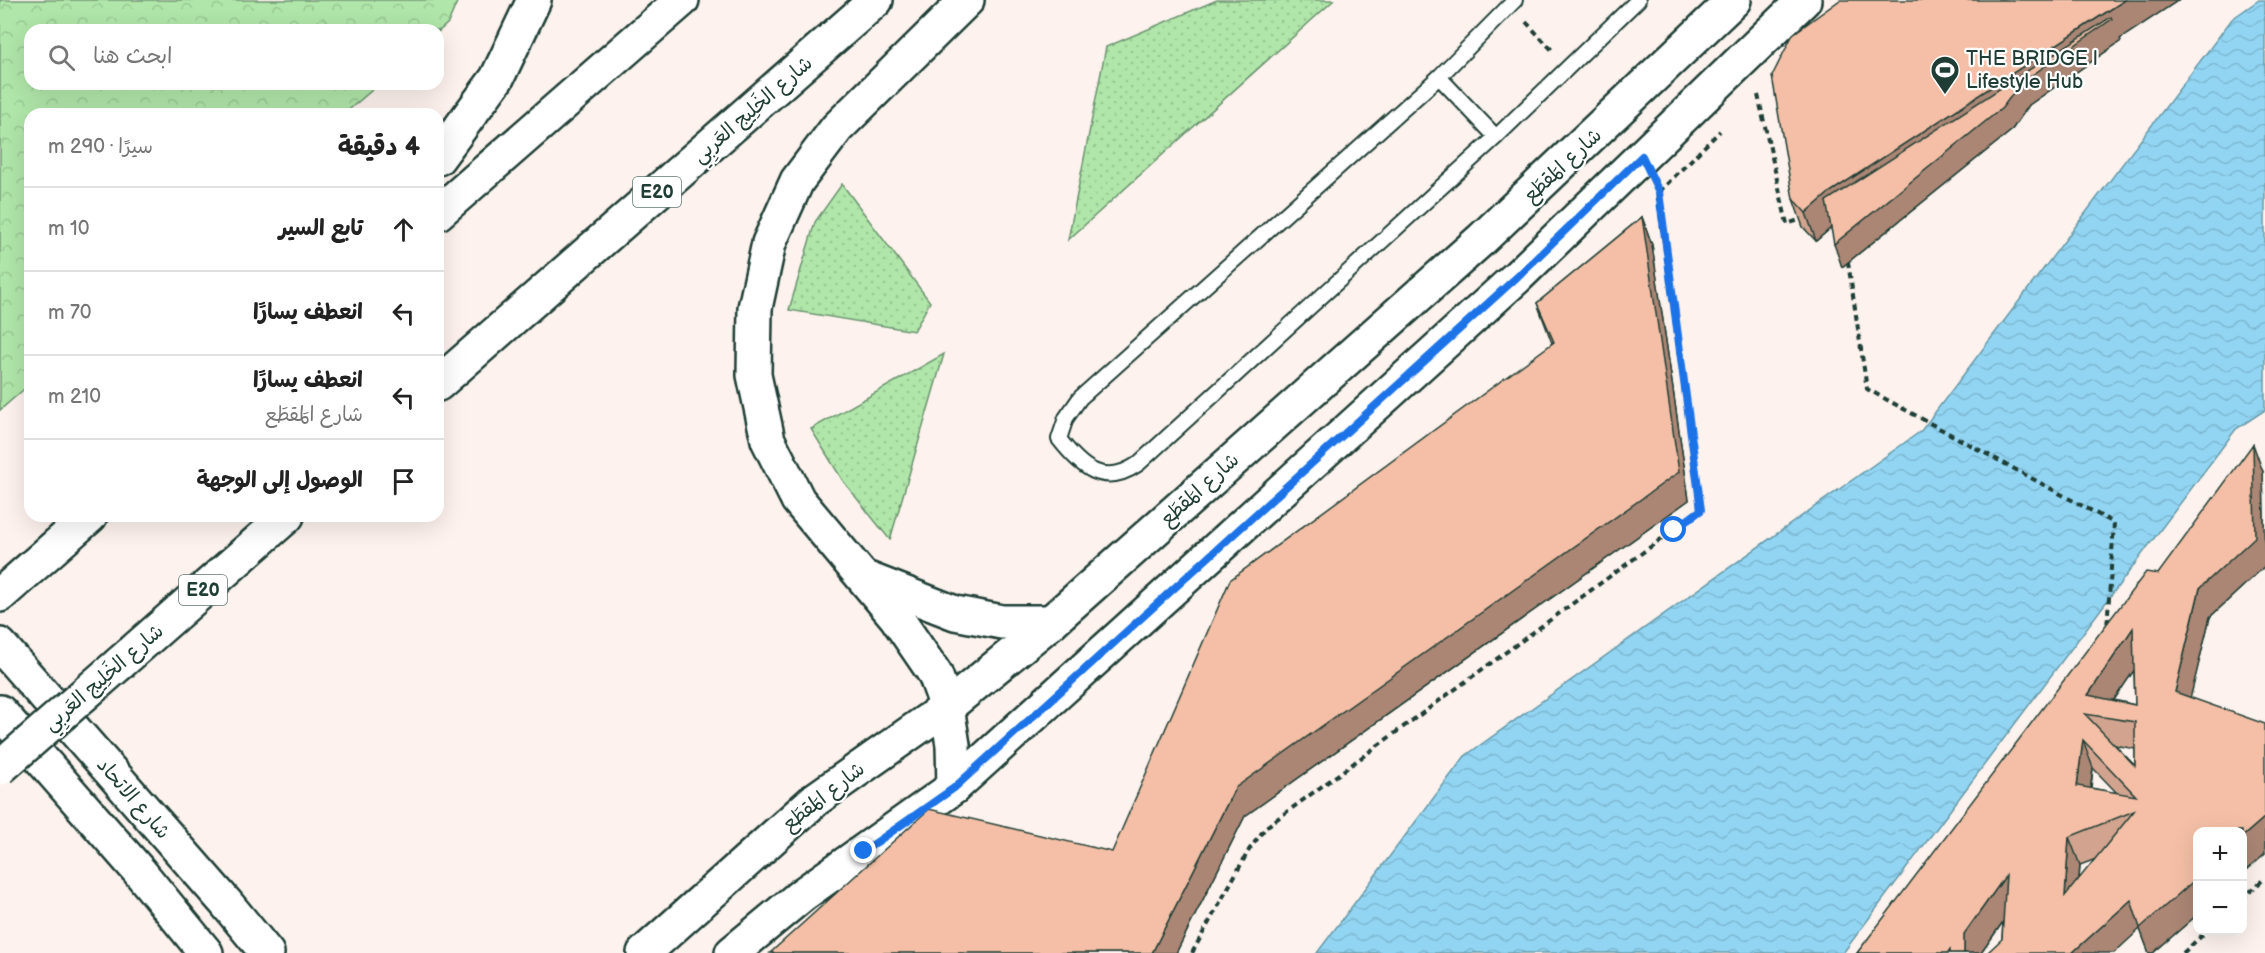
<!DOCTYPE html>
<html lang="ar">
<meta charset="utf-8">
<style>
:root{--surface:#fff;--page:#f6f6f6;--text:#222;--muted:#767676;--line:#e0e0e0}
body{margin:0;font-family:"Balsamiq Sans","Playpen Sans Arabic",sans-serif;background:var(--page);color:var(--text);direction:rtl}
.controls{position:absolute;right:18px;bottom:18px;display:grid;overflow:hidden;border-radius:12px;box-shadow:0 6px 24px #0002}
.controls button{width:54px;height:54px;display:grid;place-items:center;padding:0;border:0;border-bottom:2px solid var(--line);background:var(--surface);color:var(--text);font:30px sans-serif}
.stop{position:absolute;width:18px;height:18px;margin:-14px;border:4px solid #1a73e8;border-radius:50%;background:#fff}
.stop.end{background:#1a73e8;border-color:#fff;box-shadow:0 2px 6px #0008}
.list{margin:0;padding:0;list-style:none}
h2{display:flex;justify-content:space-between;align-items:center;height:78px;margin:0;padding:0 24px;font-size:26px}
h2 small{font-size:20px;font-weight:400;color:var(--muted)}
.list li{display:grid;grid-template-columns:39px 1fr auto;gap:18px;align-items:center;box-sizing:border-box;height:84px;padding:0 24px;border-top:2px solid var(--line)}
.list b{display:block;font-size:22px;white-space:nowrap}
.list p{margin:0;font-size:20px;white-space:nowrap;color:var(--muted)}
.list em{font-size:20px;font-style:normal;color:var(--muted)}
.icon{flex:none;width:33px;height:33px;fill:none;stroke:currentColor;stroke-width:2;stroke-linecap:round;stroke-linejoin:round}
.map{position:relative;flex:none;width:2265px;height:953px;overflow:hidden;direction:ltr}
.search{position:absolute;background:var(--surface);box-shadow:0 6px 24px #0002;left:24px;top:24px;width:420px;height:66px;display:flex;align-items:center;gap:15px;box-sizing:border-box;padding:0 21px;border-radius:18px;color:var(--muted);font-size:22px}
.panel{position:absolute;background:var(--surface);box-shadow:0 6px 24px #0002;left:24px;top:108px;width:420px;height:414px;border-radius:18px;direction:rtl}
.map>svg:first-child{display:block}
.grass{fill:url(#grass-dots);stroke:#68926e;stroke-width:1.5}
.forest{fill:url(#forest-crowns);stroke:#68926e;stroke-width:1.5}
.water{fill:url(#water-waves);stroke:#6498a7;stroke-width:1.5}
.lines{fill:none;stroke-linecap:round;stroke-linejoin:round}
.lane-casing{stroke:#1f3d34;stroke-width:18}
.secondary-casing{stroke:#1f3d34;stroke-width:38}
.highway-casing{stroke:#1f3d34;stroke-width:38}
.path{stroke:#1f3d34;stroke-width:4;stroke-dasharray:6 4.5;stroke-linecap:butt}
.lane{stroke:#fff;stroke-width:14}
.secondary{stroke:#fff;stroke-width:33}
.highway{stroke:#fff;stroke-width:33}
.highway-bridge-casing{stroke:#1f3d34;stroke-width:38;stroke-linecap:butt}
.highway-bridge{stroke:#fff;stroke-width:33}
.wall{fill:#d2a48f;stroke:#1f3d34;stroke-width:1.5;fill-rule:evenodd}
.shaded-wall{fill:#ab8674;stroke:#1f3d34;stroke-width:1.5}
.building{fill:#f4bfa6;stroke:#1f3d34;stroke-width:1.5;fill-rule:evenodd}
.route{stroke:#1a73e8;stroke-width:8}
.labels{text-anchor:middle;stroke-width:4.5;stroke-linejoin:round;paint-order:stroke}
.shield{fill:#fff;stroke:#627771;stroke-width:1.5}
.shield-label{font-size:18px;font-weight:bold;fill:#1f3d34}
.poi-label{font-size:20px;fill:#1f3d34;stroke:#fff;text-anchor:start}
.street-label{font-size:20px;fill:#1f3d34;stroke:#fff}
</style>
<div class="map">
<svg width="2265" height="953" viewBox="0 0 2265 953">
<defs>
<pattern id="grass-dots" width="8" height="8" patternUnits="userSpaceOnUse" patternTransform="scale(1.5)"><rect width="8" height="8" fill="#b0e6a9"/><path d="M2 2h.1M6 6h.1" fill="none" stroke="#97c692" stroke-width="1.8" stroke-linecap="round"/></pattern>
<pattern id="forest-crowns" width="20" height="18" patternUnits="userSpaceOnUse" patternTransform="scale(1.5)"><rect width="20" height="18" fill="#b0e6a9"/><path d="M2 6a3 3 0 1 1 6 0M12 15a3 3 0 1 1 6 0" fill="none" stroke="#97c692"/></pattern>
<pattern id="water-waves" width="16" height="10" patternUnits="userSpaceOnUse" patternTransform="scale(1.5)"><rect width="16" height="10" fill="#92d5f3"/><path d="M0 5q4-4 8 0t8 0" fill="none" stroke="#7db8d1"/></pattern>
</defs>
<rect width="100%" height="100%" fill="#fdf2ed"/>
<filter id="ink" filterUnits="userSpaceOnUse"><feTurbulence type="fractalNoise" baseFrequency=".0167" numOctaves="2"/><feDisplacementMap in="SourceGraphic" scale="12" xChannelSelector="R" yChannelSelector="G"/><feConvolveMatrix kernelMatrix="1 2 1 2 8 2 1 2 1" color-interpolation-filters="sRGB"/></filter>
<g filter="url(#ink)">
<g class="grass">
<path d="M1217 0H1334L1068 240 1106 47Z"/>
<path d="M842 184 930 302 914 331 789 310 815 222Z"/>
<path d="M944 354 890 540 843 481 811 429Z"/>
</g>
<path class="forest" d="M0 0H458L448 23 438 32V30H30V84H379L344 114H30V384L0 410Z"/>
<path class="water" d="M2259 0H2265V410L2236 429 1843 953H1317L1465 756 1921 431 2232 19Z"/>
<g class="lines">
<g class="lane-casing">
<g id="lane">
<path d="M1515 0 1439 77 1080 398 1066 418 1059 439C1081 467 1103 488 1138 464L1496 137 1638 0"/>
<path d="M1439 77 1496 137"/>
</g>
</g>
<g class="secondary-casing">
<g id="secondary">
<path d="M0 645 226 903 267 953"/>
<path d="M0 712 139 871 206 953"/>
<path d="M644 953 816 799 947 707 1051 622 1482 239 1734 0"/>
<path d="M732 953 802 895 954 787 1517 277 1804 0"/>
</g>
</g>
<g class="highway-casing">
<g id="highway">
<path d="M438 158 497 78 534 0"/>
<path d="M438 213 682 0"/>
<path d="M438 384 876 0"/>
<path d="M868 579 955 613 1002 622H1051"/>
<path d="M0 595 90 516"/>
<path d="M119 664 287 516"/>
<path d="M954 787 953 745 947 707 935 674 896 617 798 500 768 440 754 375 755 308 769 243 797 181 837 128 967 0"/>
</g>
</g>
<g class="path">
<path d="M1526 22 1552 50"/>
<path d="M1758 95 1787 224 1802 219"/>
<path d="M1659 192 1720 131"/>
<path d="M1848 262 1867 389 2114 523 2107 628"/>
<path d="M2242 899 2265 878"/>
<path d="M1192 953 1249 850 1266 827 1701 510 1657 188"/>
<path d="M2183 953 2208 930"/>
</g>
<use href="#lane" class="lane"/>
<use href="#secondary" class="secondary"/>
<use href="#highway" class="highway"/>
<g class="highway-bridge-casing">
<path id="highway-bridge" d="M0 768 119 664"/>
</g>
<use href="#highway-bridge" class="highway-bridge"/>
</g>
<g class="wall">
<path d="M2120 39 2121 41 2029 105 2011 131 1842 267 1831 228 1816 241 1803 227 1793 199Z"/>
<path d="M1642 217 1652 245 1689 500 1245 816 1176 953H770L1112 852 1552 343 1537 303Z"/>
<path d="M2263 472 2265 566 2210 617 2190 697 2265 854 2242 874V831H2198V914L2153 953H2149L2140 929 2002 939 2003 922 1981 953H1857L2158 574ZM2134 670 2135 705 2114 700ZM2115 745 2135 749V766ZM2093 768 2117 793 2091 788ZM2096 859 2079 880 2080 865Z"/>
</g>
<g class="shaded-wall">
<path d="M2125 0H2179L2120 39 2121 41 2029 105 2011 131 1842 267 1834 244 1840 220 1816 241 1806 213 1830 192Z"/>
<path d="M1642 217 1652 245 1689 500 1245 816 1176 953H1152L1235 788Z"/>
<path d="M2253 444 2263 472 2265 566 2210 617 2185 720 2175 692 2200 588Z"/>
<path d="M2133 628 2144 656 2102 717 2088 695Z"/>
<path d="M2083 740 2093 768 2087 814 2077 786Z"/>
<path d="M2265 817V854L2242 874V837Z"/>
<path d="M2069 837 2080 865 2075 925 2065 896Z"/>
<path d="M2006 875 2016 903 1981 953H1964V934Z"/>
<path d="M2198 877V914L2153 953H2149L2140 929 2114 953H2072L2131 900Z"/>
</g>
<g class="building">
<path d="M1840 0H2125L1830 192 1806 213 1793 199 1772 76 1793 34Z"/>
<path d="M2111 17 2112 19 2021 83 2002 108 1834 244 1826 201Z"/>
<path d="M1642 217 1679 472 1235 788 1152 953H770L929 809 1112 852 1230 580 1554 342 1537 303Z"/>
<path d="M2253 444 2255 537 2200 588 2175 692 2265 724V817L2242 837V831H2198V877L2140 928 2131 900 2072 953H1987L2002 939 2006 875 1964 934V953H1950V950L1947 953H1857L2146 572 2158 574ZM2133 628 2135 705 2088 695ZM2085 714 2135 722V766ZM2083 740 2136 796 2077 786ZM2134 811 2065 896 2069 837Z"/>
</g>
</g>
<g class="lines" filter="url(#ink)">
<path class="route" d="M864 851 954 788 1517 277 1642 156 1659 192 1701 510 1674 530"/>
</g>
<defs>
<g id="stadium-pin" transform="scale(1.5)"><path d="M0 17L-7.5 6A9.5 9.5 0 1 1 7.5 6Z" fill="#1f3d34" stroke="#fff"/><path d="M0-5a6.5 5 0 1 0 0 10a6.5 5 0 1 0 0-10ZM-3.5-1.8h7v3.6h-7Z" fill="#fff"/></g>
</defs>
<g fill-rule="evenodd">
<use href="#stadium-pin" x="1945" y="70"/>
</g>
<g class="labels">
<g class="shield">
<rect x="633" y="177" width="48" height="30" rx="4.5"/>
<rect x="179" y="575" width="48" height="30" rx="4.5"/>
</g>
<g class="shield-label">
<text x="657" y="198">E20</text>
<text x="203" y="596">E20</text>
</g>
<g class="poi-label">
<text x="1966" y="65">THE BRIDGE |<tspan x="1966" dy="23">Lifestyle Hub</tspan></text>
</g>
<g class="street-label">
<text transform="translate(752 109) rotate(-41)" y="7">شارع الخَلِيج العَربِي</text>
<text transform="translate(1562 165) rotate(-43)" y="7">شارع المَقطَع</text>
<text transform="translate(1199 489) rotate(-42)" y="7">شارع المَقطَع</text>
<text transform="translate(103 677) rotate(-41)" y="7">شارع الخَلِيج العَربِي</text>
<text transform="translate(823 796) rotate(-38)" y="7">شارع المَقطَع</text>
<text transform="translate(134 798) rotate(49)" y="7">شارع الاتحاد</text>
</g>
</g>
</svg>
<div class="controls">
<button>+</button>
<button>−</button>
</div>
<div class="stop" style="left:1674px;top:530px"></div>
<div class="stop end" style="left:864px;top:851px"></div>
<div class="search"><svg class="icon" aria-label="search" viewBox="0 0 24 24"><circle cx="10" cy="10" r="6"/><path d="M15 15l6 6"/></svg>ابحث هنا</div>
<section class="panel">
<h2>4 دقيقة<small>سيرًا · 290 m</small></h2>
<ul class="list">
<li><svg class="icon" aria-label="ahead" viewBox="0 0 24 24"><path d="M12 20V5M6 11l6-6 6 6"/></svg><div><b>تابع السير</b></div><em>10 m</em></li>
<li><svg class="icon" aria-label="left" viewBox="0 0 24 24"><path d="M17 20v-9H6M10 6l-5 5 5 5"/></svg><div><b>انعطف يسارًا</b></div><em>70 m</em></li>
<li><svg class="icon" aria-label="left" viewBox="0 0 24 24"><path d="M17 20v-9H6M10 6l-5 5 5 5"/></svg><div><b>انعطف يسارًا</b><p>شارع المَقطَع</p></div><em>210 m</em></li>
<li><svg class="icon" aria-label="arrive" viewBox="0 0 24 24"><path d="M6 21V4h12l-3 4 3 4H6"/></svg><div><b>الوصول إلى الوجهة</b></div></li>
</ul>
</section>
</div>
